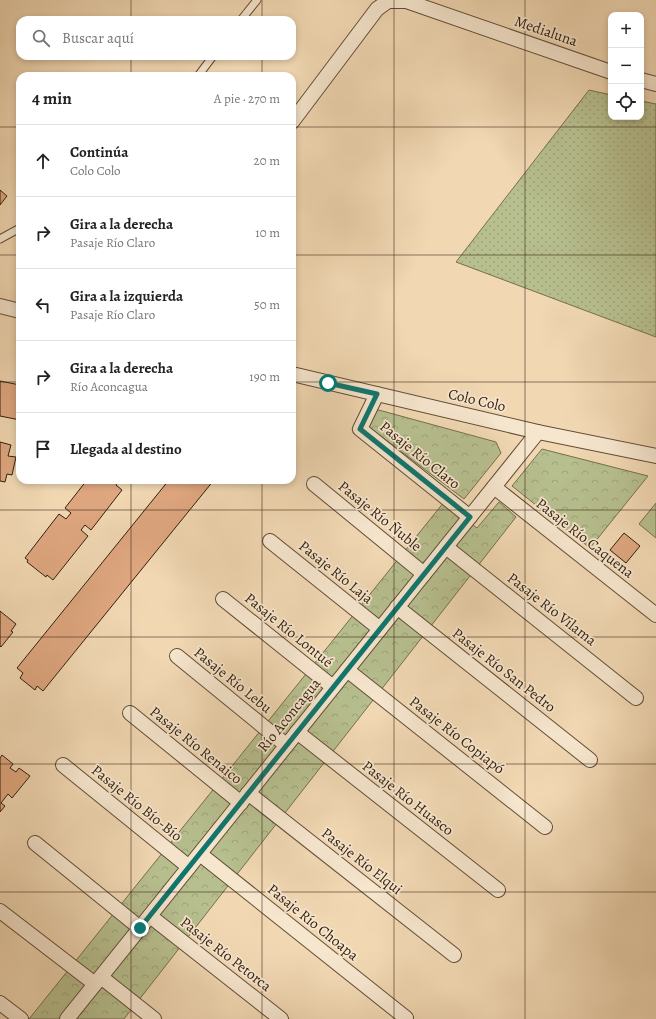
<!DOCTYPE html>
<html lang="es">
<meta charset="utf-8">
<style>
:root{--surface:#fff;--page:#f2f2f2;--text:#222;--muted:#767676;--line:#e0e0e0}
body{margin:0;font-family:Alegreya,serif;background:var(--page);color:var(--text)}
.controls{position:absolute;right:12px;top:12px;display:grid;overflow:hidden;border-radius:8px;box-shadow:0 2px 6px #0003}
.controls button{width:36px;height:36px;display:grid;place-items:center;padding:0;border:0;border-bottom:1px solid var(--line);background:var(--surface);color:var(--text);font:20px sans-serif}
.stop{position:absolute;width:12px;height:12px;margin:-9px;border:3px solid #0f766e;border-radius:50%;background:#fff}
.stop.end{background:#0f766e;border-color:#fff;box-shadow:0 1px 4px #0008}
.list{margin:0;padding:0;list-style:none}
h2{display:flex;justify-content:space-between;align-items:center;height:52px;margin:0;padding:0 16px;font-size:17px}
h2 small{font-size:13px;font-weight:400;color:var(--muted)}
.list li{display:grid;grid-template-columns:26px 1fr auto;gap:12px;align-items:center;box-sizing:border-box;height:72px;padding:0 16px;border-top:1px solid var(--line)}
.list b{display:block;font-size:15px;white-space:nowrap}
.list p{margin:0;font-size:13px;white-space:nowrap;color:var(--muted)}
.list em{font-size:13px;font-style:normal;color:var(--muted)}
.icon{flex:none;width:22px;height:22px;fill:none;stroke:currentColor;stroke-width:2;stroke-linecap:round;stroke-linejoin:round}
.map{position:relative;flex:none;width:656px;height:1019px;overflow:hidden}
.search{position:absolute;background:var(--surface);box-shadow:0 2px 6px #0003;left:16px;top:16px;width:280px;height:44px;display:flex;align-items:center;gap:10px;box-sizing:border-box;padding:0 14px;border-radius:12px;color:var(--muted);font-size:15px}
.panel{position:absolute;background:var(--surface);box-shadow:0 2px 6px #0003;left:16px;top:72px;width:280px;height:412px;border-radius:12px}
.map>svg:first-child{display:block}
.grass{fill:url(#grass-dots);stroke:#756f4e}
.park{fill:url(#park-crowns);stroke:#756f4e}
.pitch{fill:#b7bf8f;stroke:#756f4e}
.building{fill:#dfa780;stroke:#331f0e}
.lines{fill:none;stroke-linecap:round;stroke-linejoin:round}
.lane-casing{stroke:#624d37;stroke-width:9}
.street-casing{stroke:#624d37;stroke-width:16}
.lane{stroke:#f6e6ce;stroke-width:7}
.street{stroke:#f6e6ce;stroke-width:14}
.route{stroke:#0f766e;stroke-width:5}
.grid{fill:none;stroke:#331f0e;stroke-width:1;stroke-opacity:0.55}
.labels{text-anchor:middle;stroke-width:3.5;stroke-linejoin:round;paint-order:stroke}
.street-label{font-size:15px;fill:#331f0e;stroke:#f6e6ce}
</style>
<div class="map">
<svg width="656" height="1019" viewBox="0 0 656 1019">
<defs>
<pattern id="grass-dots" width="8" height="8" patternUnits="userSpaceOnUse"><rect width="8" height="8" fill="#b7bf8f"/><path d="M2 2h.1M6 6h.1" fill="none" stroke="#9ea47a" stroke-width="1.8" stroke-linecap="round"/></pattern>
<pattern id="park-crowns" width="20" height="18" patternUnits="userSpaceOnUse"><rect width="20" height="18" fill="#b7bf8f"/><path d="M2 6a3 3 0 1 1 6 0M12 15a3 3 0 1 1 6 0" fill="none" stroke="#9ea47a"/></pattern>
</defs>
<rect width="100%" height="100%" fill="#f1d8b3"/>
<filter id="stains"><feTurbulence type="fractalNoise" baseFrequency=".005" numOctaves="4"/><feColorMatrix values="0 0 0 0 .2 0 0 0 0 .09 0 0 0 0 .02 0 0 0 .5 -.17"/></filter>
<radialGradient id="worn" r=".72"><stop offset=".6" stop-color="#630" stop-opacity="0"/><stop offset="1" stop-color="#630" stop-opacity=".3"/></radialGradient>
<path class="grass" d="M589 90 611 95V117H641V101L656 104V337L456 262Z"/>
<g class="park">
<path d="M375 409 496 442 501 453 464 499 366 425Z"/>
<path d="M542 449 648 476 590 548 512 486Z"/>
<path d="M444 502 477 528 499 502 516 517 124 1019H29Z"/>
</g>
<path class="pitch" d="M656 503V538L639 524Z"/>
<g class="building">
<path d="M0 190 7 196 0 205Z"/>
<path d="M0 381 20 385V420L0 416Z"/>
<path d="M0 442 11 445 8 456 16 457 12 475 7 474 5 482 0 481Z"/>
<path d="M87 480H119L116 485 122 490 91 530 85 525 81 530 88 536 53 580 47 575 46 577 27 562 28 560 25 558 59 514 66 519 71 513 65 508Z"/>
<path d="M169 480H214L43 691 37 686 35 690 20 678 23 673 17 668Z"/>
<path d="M624 533 640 546 626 563 610 550Z"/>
<path d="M0 611 16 624 11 631 13 632 1 647 0 646Z"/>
<path d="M2 755 13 764 10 768 16 772 19 768 30 776 12 798 8 794 1 803 5 806 0 812V758Z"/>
</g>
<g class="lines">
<g class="lane-casing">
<g id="lane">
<path d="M241 20 257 0"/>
<path d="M198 76 213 56"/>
<path d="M0 239 20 228"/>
</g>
</g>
<g class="street-casing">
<g id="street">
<path d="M641 80 656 84"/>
<path d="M292 122 377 9 388 1H406L611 72"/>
<path d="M0 306 20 311"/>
<path d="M292 374 538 432 656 456"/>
<path d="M377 394 360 429 470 517"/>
<path d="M314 484 424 574"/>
<path d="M494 487 656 615"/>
<path d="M270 541 380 629"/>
<path d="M446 547 636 698"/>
<path d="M223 599 333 687"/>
<path d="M397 607 590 760"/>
<path d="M177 656 286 745"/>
<path d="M347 670 545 827"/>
<path d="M130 713 241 803"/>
<path d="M297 732 498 890"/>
<path d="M63 765 189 867"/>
<path d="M248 793 454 955"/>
<path d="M35 843 140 928"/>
<path d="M200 854 406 1018"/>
<path d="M0 911 95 984"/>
<path d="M150 916 281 1019"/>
<path d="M101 977 154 1019"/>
<path d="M0 1003 21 1019"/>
<path d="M67 1019 538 432"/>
</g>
</g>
<use href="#lane" class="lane"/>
<use href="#street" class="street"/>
</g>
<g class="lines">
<path class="route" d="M140 928 470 517 360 429 377 394 328 383"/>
</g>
<path class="grid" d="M131 0V20M262 0V20M394 0V1019M525 0V1019M131 56V76M262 56V76M0 127H20M292 127H656M0 255H20M292 255H656M0 382H20M292 382H656M131 480V1019M262 480V1019M0 510H656M0 637H656M0 764H656M0 892H656"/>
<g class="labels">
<g class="street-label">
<text transform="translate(546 31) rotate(19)" y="5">Medialuna</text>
<text transform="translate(477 400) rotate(13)" y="5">Colo Colo</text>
<text transform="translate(420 455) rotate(39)" y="5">Pasaje Río Claro</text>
<text transform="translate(380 516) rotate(39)" y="5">Pasaje Río Ñuble</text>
<text transform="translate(585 538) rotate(38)" y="5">Pasaje Río Caquena</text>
<text transform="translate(336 572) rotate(39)" y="5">Pasaje Río Laja</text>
<text transform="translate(552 609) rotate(38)" y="5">Pasaje Río Vilama</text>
<text transform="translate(289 630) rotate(39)" y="5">Pasaje Río Lontué</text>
<text transform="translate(504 670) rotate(38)" y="5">Pasaje Río San Pedro</text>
<text transform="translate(233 680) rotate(39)" y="5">Pasaje Río Lebu</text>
<text transform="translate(289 715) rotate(-51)" y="5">Río Aconcagua</text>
<text transform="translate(457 735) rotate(38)" y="5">Pasaje Río Copiapó</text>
<text transform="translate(196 745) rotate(39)" y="5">Pasaje Río Renaico</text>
<text transform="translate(408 798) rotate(38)" y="5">Pasaje Río Huasco</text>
<text transform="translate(137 803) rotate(39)" y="5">Pasaje Río Bío-Bío</text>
<text transform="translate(362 861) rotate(38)" y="5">Pasaje Río Elqui</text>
<text transform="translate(313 922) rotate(39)" y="5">Pasaje Río Choapa</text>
<text transform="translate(226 954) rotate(38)" y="5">Pasaje Río Petorca</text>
</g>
</g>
<rect width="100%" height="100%" filter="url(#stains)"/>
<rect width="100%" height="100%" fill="url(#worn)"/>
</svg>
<div class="controls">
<button>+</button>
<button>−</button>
<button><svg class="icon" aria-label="locate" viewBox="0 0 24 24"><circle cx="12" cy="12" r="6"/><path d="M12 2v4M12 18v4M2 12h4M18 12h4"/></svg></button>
</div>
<div class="stop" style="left:328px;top:383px"></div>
<div class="stop end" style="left:140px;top:928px"></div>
<div class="search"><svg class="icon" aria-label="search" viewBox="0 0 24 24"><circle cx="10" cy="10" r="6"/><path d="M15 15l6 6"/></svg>Buscar aquí</div>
<section class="panel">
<h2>4 min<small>A pie · 270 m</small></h2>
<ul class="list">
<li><svg class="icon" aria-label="ahead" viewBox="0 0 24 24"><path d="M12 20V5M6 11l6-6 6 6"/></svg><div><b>Continúa</b><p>Colo Colo</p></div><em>20 m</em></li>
<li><svg class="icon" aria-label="right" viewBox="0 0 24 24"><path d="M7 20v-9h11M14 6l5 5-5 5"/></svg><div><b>Gira a la derecha</b><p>Pasaje Río Claro</p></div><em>10 m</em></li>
<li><svg class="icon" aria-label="left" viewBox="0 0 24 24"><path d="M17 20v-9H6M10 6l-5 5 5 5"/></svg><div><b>Gira a la izquierda</b><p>Pasaje Río Claro</p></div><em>50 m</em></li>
<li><svg class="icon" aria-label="right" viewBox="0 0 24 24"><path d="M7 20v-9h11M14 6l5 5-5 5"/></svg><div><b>Gira a la derecha</b><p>Río Aconcagua</p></div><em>190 m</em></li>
<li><svg class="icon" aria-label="arrive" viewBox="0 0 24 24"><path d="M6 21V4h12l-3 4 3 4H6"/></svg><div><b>Llegada al destino</b></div></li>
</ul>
</section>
</div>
